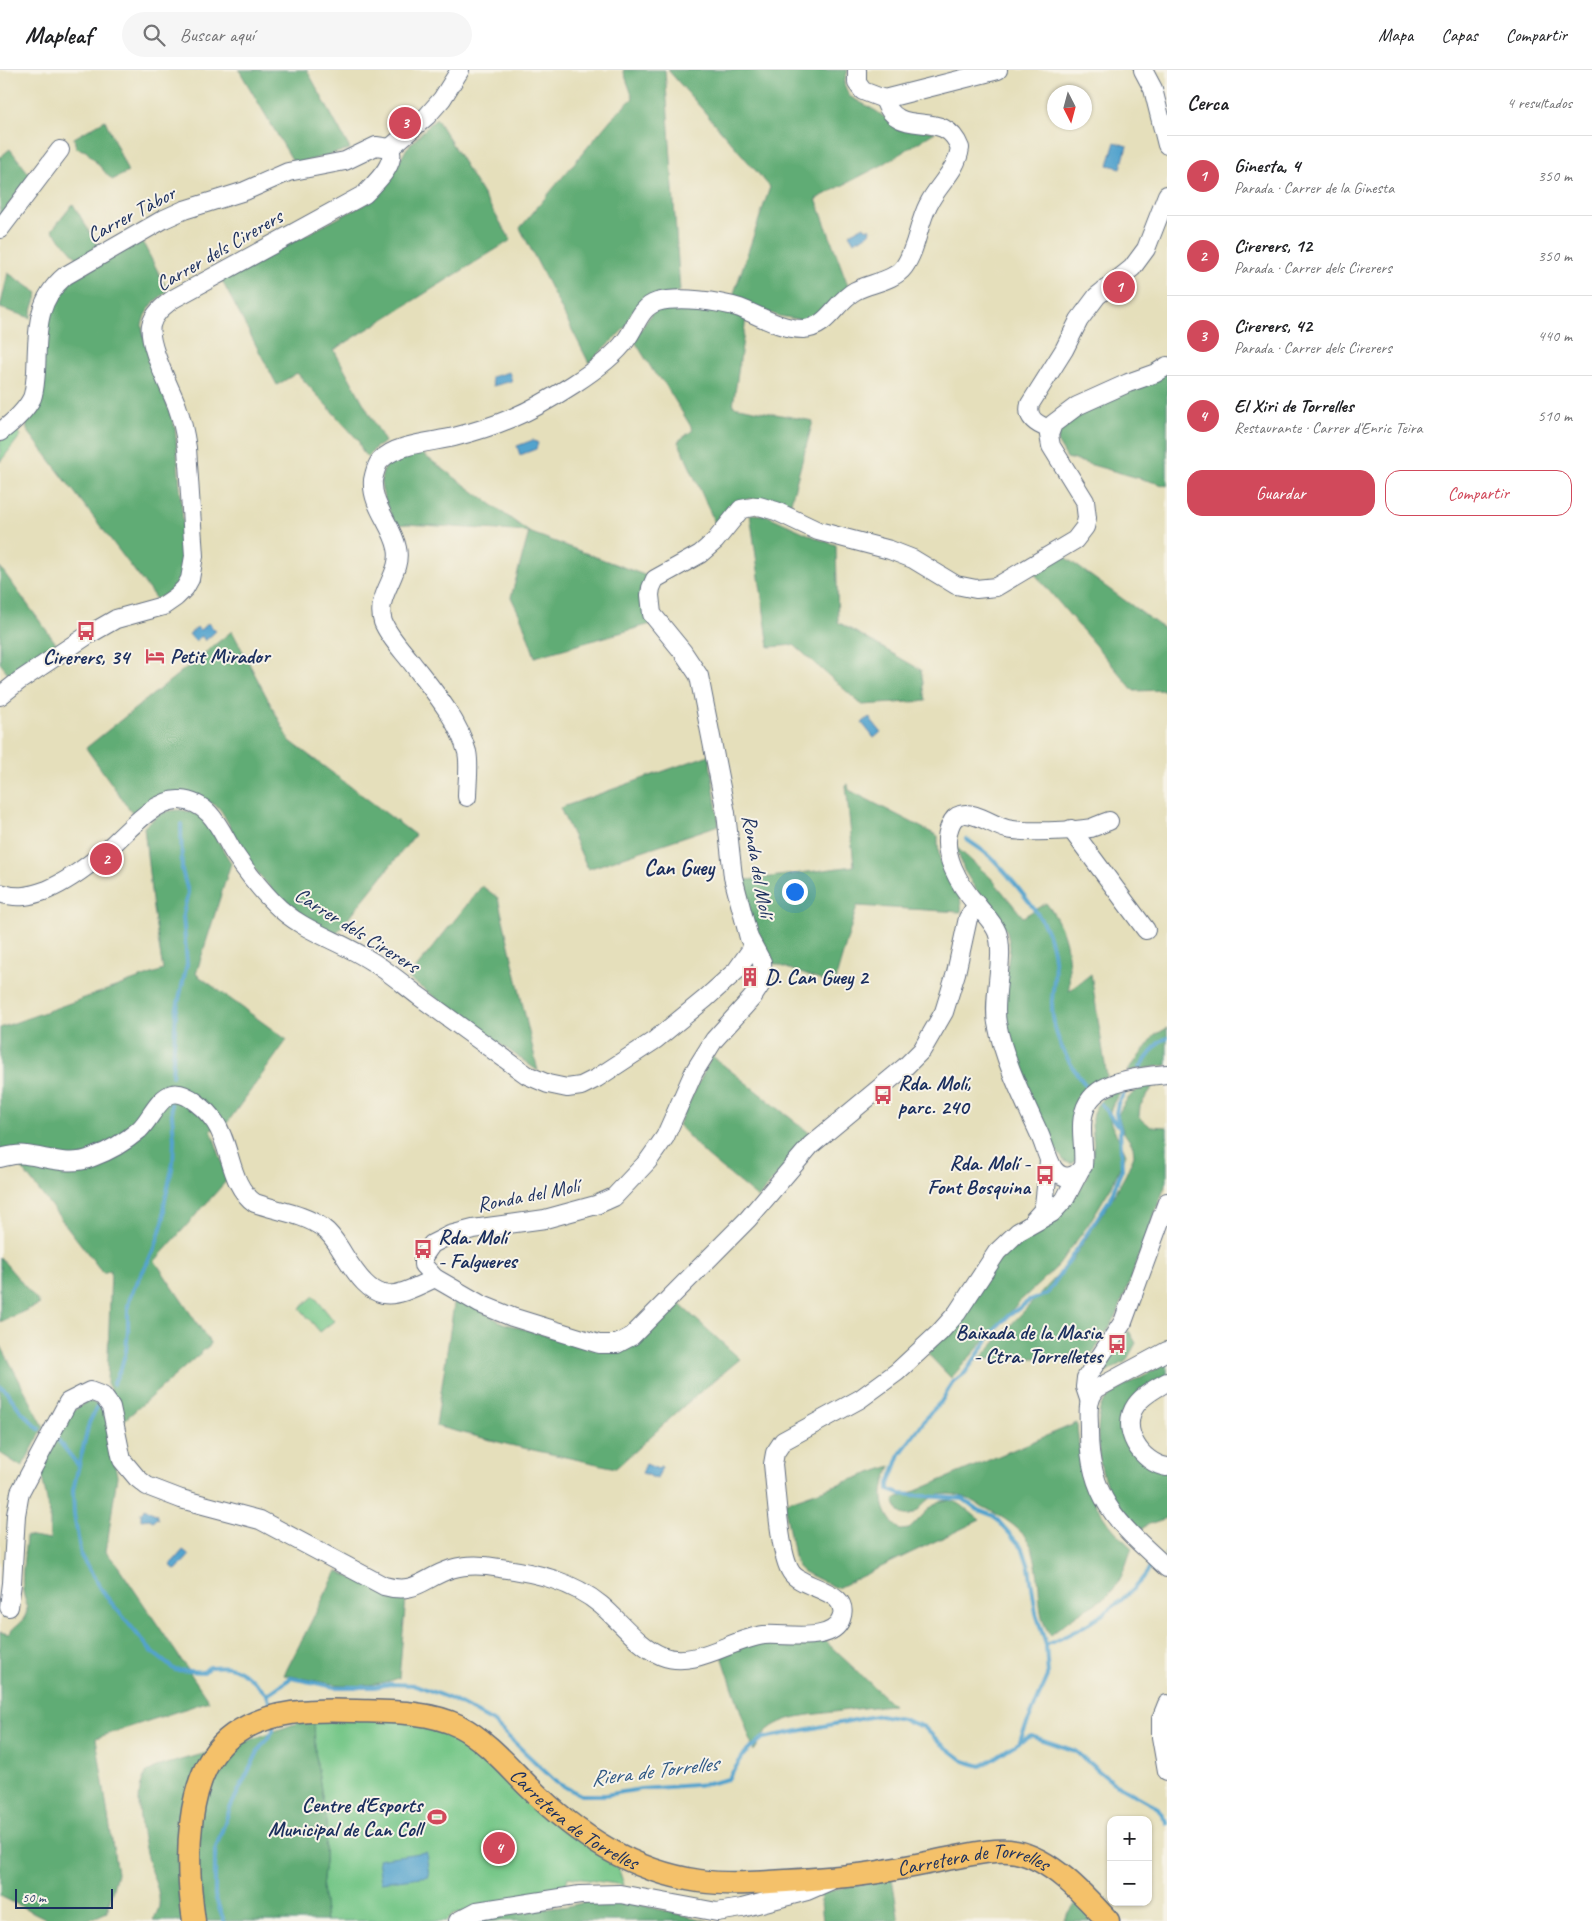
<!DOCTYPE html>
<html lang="es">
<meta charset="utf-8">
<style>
:root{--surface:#fff;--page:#f6f6f6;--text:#202124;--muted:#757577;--line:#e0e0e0;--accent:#d1495b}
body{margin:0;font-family:Caveat,sans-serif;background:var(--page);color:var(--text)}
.controls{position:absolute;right:15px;bottom:15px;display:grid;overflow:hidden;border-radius:10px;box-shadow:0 1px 4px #0004}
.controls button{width:45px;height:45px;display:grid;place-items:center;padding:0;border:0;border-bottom:1px solid var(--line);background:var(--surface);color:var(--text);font:25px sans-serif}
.compass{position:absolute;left:1047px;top:15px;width:45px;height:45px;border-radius:50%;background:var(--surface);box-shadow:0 1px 4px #0004;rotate:174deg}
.scale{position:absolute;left:15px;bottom:12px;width:98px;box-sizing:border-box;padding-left:5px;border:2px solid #1b2f5e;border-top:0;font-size:14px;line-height:18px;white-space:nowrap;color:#1b2f5e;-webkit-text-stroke:4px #f7f3e8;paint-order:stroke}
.you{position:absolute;left:794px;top:821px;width:18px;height:18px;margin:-12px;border:4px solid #fff;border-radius:50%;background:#1a73e8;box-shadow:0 0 0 8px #1a73e833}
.badge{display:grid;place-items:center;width:32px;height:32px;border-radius:50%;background:var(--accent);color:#fff;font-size:16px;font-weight:700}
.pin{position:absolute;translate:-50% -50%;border:2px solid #fff;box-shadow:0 1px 5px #0006}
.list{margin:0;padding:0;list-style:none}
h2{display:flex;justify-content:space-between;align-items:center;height:65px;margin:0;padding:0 20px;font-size:21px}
h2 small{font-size:16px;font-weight:400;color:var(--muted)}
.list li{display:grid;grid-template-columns:32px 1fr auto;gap:15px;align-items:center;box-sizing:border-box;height:80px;padding:0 20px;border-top:1px solid var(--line)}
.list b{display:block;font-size:19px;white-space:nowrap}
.list p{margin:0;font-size:16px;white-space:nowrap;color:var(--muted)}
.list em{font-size:16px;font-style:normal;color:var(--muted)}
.actions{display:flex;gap:10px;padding:15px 20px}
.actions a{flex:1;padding:11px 0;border:1px solid var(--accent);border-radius:15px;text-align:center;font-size:18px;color:var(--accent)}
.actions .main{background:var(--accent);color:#fff}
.icon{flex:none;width:28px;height:28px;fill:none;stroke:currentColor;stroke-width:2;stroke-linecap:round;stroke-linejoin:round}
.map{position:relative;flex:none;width:1167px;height:1851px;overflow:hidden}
header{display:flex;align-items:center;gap:30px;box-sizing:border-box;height:70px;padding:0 25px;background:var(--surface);border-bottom:1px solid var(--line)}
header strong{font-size:24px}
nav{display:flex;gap:28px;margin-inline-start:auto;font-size:18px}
.search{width:350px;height:45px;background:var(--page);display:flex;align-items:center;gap:12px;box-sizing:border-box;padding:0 18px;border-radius:28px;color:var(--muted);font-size:19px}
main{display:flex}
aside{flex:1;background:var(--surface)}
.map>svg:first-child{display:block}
.green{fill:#77c789;stroke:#497b74}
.forest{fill:#61ac75;stroke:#3e6e6a}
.water{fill:#52a3cd;stroke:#366996}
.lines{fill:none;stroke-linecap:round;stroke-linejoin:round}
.stream{stroke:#52a3cd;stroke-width:4}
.minor-casing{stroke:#626d7f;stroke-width:20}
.major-casing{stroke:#626d7f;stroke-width:25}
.minor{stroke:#fff;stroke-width:18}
.major{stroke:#f4c16a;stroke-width:22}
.labels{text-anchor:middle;stroke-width:4;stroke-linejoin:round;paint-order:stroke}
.street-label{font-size:21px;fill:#1b2f5e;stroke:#f7f3e8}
.poi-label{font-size:21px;font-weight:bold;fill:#1b2f5e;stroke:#f7f3e8;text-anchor:start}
.neighbourhood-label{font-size:22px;font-weight:bold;fill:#1b2f5e;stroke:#f7f3e8}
.water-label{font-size:22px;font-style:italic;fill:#2e5885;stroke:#f7f3e8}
</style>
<header>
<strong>Mapleaf</strong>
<div class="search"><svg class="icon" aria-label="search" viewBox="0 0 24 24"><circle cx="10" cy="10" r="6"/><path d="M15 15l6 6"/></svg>Buscar aquí</div>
<nav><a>Mapa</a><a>Capas</a><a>Compartir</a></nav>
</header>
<main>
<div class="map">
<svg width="1167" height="1851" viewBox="0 0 1167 1851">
<rect width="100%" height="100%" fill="#f7f3e8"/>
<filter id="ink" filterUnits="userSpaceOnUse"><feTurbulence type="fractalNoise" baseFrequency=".02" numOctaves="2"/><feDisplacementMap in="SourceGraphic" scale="10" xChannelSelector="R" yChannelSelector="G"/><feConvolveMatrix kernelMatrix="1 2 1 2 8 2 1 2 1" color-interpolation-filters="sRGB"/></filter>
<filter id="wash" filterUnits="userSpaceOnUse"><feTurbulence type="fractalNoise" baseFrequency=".0096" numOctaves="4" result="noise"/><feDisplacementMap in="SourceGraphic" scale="20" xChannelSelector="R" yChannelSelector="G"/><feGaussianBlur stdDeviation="1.12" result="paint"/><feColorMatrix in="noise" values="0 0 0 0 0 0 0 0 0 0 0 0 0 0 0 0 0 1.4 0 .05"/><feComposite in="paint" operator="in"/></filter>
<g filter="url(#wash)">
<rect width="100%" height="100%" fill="#e5dfbb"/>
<g class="green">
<path d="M16 359 21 365 0 392V371Z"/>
<path d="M314 1226 334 1251 320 1262 300 1238Z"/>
<path d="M314 1647 413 1651 462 1666 617 1794 624 1815 568 1807 566 1814 568 1821 453 1844 446 1851H326L322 1817 325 1792 326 1752 315 1681Z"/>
</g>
<g class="forest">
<path d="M239 0H307L350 79 311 90 294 93Z"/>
<path d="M623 0H665L680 221 639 234 630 245 625 258 589 293 520 158 612 48 633 28Z"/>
<path d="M668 0H848L844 14 849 26 876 41 895 55 935 62 882 95 816 129 849 218 823 241 808 251 779 246 732 229 770 117Z"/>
<path d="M436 48 511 170 334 280 385 372 375 378 368 388 363 383 358 370 297 303 277 315 221 209 371 131 383 121 407 78Z"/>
<path d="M105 50 128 102 112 110 86 81 76 78 74 68Z"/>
<path d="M10 79 30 105 0 147V87Z"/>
<path d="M73 134 99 178 78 189 52 160Z"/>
<path d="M142 171 168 221 154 232 145 245 142 255 145 271 175 357 183 452 187 472 182 509 167 524 156 529 27 360 26 350 48 240 66 213Z"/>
<path d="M8 203 38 223 31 243V248L0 238Z"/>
<path d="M663 237 716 239 746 249 733 336 813 351 789 439C748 426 746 420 716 455L678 371 693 360 665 314 655 304 634 270 654 240Z"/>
<path d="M1167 303V416L1067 388 1058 373V362L1069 349Z"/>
<path d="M417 380 529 462 647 506C639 525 642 536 651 554L535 587 522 550 511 527 529 462 408 454 396 455C388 436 370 408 391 392 398 386 409 384 417 380Z"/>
<path d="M750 444 766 445 819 469 836 475 838 552 921 600 926 631 862 635 794 575 769 577Z"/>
<path d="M1062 485 1167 561V620L1134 621 1034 503Z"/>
<path d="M0 497 58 576 11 607 0 593Z"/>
<path d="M232 561 290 671 415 765 335 865C297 849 265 816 243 782 236 771 226 746 219 738 208 728 171 721 157 726 148 729 140 738 133 744L86 678Z"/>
<path d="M709 685 719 755 588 799 560 738Z"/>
<path d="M848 714 849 720 938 766C938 776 938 785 942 794 948 810 964 825 961 842L857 836 834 915 770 892 754 863 740 811 854 796 846 715Z"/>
<path d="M181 740 191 742 204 748 231 793 196 904 287 970 225 1056 211 1060 228 1109 155 1191 211 1274 121 1353 117 1334 107 1313 111 1200 103 1203 16 1091 0 1094V958L163 900 153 839 144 757C158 745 162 740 181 740Z"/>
<path d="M956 777 991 808 1023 847 1046 833C1068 861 1070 886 1069 921L1091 904 1107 1007 1089 1019 1075 1092 1071 1094 1064 1091 1052 1074 1033 1035 1005 963 1003 929 1010 877 1007 861 978 823 964 800Z"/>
<path d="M482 816 498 828 538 1001 408 908Z"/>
<path d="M1167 958V995L1128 1001 1155 965Z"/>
<path d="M712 986 812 1065 758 1128 706 1085 678 1055Z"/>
<path d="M1148 1015H1154L1140 1036 1139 1047 1150 1056 1167 1057V1111L1117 1245 1100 1273 1089 1287 980 1289 1008 1258 1073 1189 1112 1129 1126 1104 1134 1085 1133 1076 1123 1061 1118 1045C1125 1030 1132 1021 1148 1015Z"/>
<path d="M1124 1017C1098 1051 1113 1052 1126 1084L1111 1117 1088 1155 1058 1196 1019 1232 951 1308 928 1284 1002 1186 1077 1124 1089 1104 1087 1103C1108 1063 1067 1041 1124 1017Z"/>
<path d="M0 1187 40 1234 0 1252Z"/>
<path d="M455 1227 503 1253 593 1279 676 1231 740 1289 686 1334 616 1398 510 1375 436 1356Z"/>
<path d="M1129 1261 1136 1273 1126 1291 1096 1309 1094 1307Z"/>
<path d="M0 1274 44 1357 22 1397 0 1383Z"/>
<path d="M1167 1293V1306L1123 1347 1167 1404V1448L1149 1454 1140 1460C1132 1452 1122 1444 1116 1435 1101 1410 1095 1378 1099 1349 1099 1345 1099 1338 1102 1335 1113 1319 1150 1303 1167 1293Z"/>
<path d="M88 1330 104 1338 117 1406 106 1482 118 1496 209 1631 96 1668 117 1803 107 1842 87 1851H51L0 1826V1562L9 1564C14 1555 23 1553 26 1544 29 1535 24 1530 23 1521 21 1504 25 1484 26 1466L50 1470V1445L41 1402 64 1348Z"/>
<path d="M1077 1353C1080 1405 1092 1443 1132 1478 1127 1490 1124 1504 1117 1514 1108 1529 1095 1533 1081 1542 1070 1549 1060 1557 1050 1565 1040 1550 1040 1536 1039 1517 1038 1506 1035 1481 1029 1472 1018 1454 993 1442 974 1432 963 1425 945 1421 933 1427 921 1433 914 1453 899 1442L894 1430Z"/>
<path d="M891 1396C879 1420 879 1442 900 1460L909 1459C923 1448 936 1422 958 1433 965 1437 973 1445 980 1450L837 1518 802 1501 798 1497 795 1491 784 1433Z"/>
<path d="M337 1501 393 1526 406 1528 399 1608C355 1623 327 1612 284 1605Z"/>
<path d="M823 1569 893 1635C875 1636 858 1639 840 1641 817 1645 788 1644 769 1659 761 1665 760 1673 754 1681L722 1586 750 1574Z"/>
<path d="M314 1647 315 1681 326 1752 325 1792 322 1817 326 1851H153C155 1846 158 1841 159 1836 161 1821 153 1809 149 1795 143 1772 133 1728 144 1707 146 1702 152 1700 156 1697L236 1675Z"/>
<path d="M892 1808 899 1851H823L820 1823Z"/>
<path d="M593 1830H605L641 1835 708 1851H474L487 1847 568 1836Z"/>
<path d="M1076 1833 1094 1851H1064Z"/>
</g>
<g class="water">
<path d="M1115 72 1127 76 1121 98 1108 95Z"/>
<path d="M864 156 865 158 870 159 869 164 854 172 849 164Z"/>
<path d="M509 302 512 311 493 316 491 307Z"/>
<path d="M533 370 538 373 536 379 520 385 517 376Z"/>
<path d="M208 553 216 561 205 571 202 566 195 571 189 564 197 557 200 560Z"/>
<path d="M869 647 881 662 874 668 862 653Z"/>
<path d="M646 1394 658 1399 660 1396 662 1397 657 1409 642 1403Z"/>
<path d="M145 1438 151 1442 156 1444 159 1449 157 1448 153 1451 149 1449 141 1450V1442Z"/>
<path d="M183 1480 190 1485 176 1500 170 1495Z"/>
<path d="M426 1782 429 1806 381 1812 378 1789Z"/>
</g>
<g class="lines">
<g class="stream">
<path d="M966 769C973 774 981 779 987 784 1002 796 1039 842 1046 859 1050 868 1053 879 1054 889 1056 902 1053 917 1052 930 1051 964 1067 992 1087 1017"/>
<path d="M1140 997 1159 972 1167 968"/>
<path d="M172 1006 176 942 187 894 183 845 188 822 182 800 181 754"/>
<path d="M1101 1034 1118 1056"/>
<path d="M113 1314 121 1298 126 1281 128 1260V1236L131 1224 155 1178 164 1148V1135L173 1094 174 1069 171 1034"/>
<path d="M0 1316 6 1321 21 1341 39 1359"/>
<path d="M97 1337 89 1353 73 1420 74 1444 81 1486 105 1525 152 1582 175 1600 204 1602 209 1597C215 1597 222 1596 229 1597 244 1600 257 1614 267 1625"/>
<path d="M58 1370 78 1395"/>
<path d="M1166 1484 1167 1483"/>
<path d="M1046 1575 1036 1543 1029 1497 1023 1479 994 1446 978 1440 963 1429 900 1424 889 1420V1414L900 1384 930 1343 941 1332 953 1312 965 1303 997 1257 1008 1246 1029 1231 1047 1224 1110 1129 1122 1099 1120 1059 1116 1043 1118 1033 1128 1017"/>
<path d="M272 1641 267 1625 291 1608 335 1617H374L390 1614 416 1615 451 1629 493 1652 557 1713 581 1725H605L641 1719 708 1714 728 1709 745 1683 763 1668 880 1645 902 1649 924 1657 939 1672 964 1691 981 1696C998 1687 1013 1674 1031 1666L1075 1681 1112 1712 1158 1738 1167 1753"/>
<path d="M1020 1670 1048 1606 1046 1575C1084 1559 1127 1533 1150 1498"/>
<path d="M224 1851 215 1826V1780L230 1738 260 1678 273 1661V1655"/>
</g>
</g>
</g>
<g filter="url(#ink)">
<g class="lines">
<g class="minor-casing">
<g id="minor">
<path d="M857 0V13L863 21 884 29 998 0"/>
<path d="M1143 0 1153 19 1167 75"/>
<path d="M390 78 427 46 442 29 460 0"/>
<path d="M0 159 60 80"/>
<path d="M1167 296 1156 303 1128 313 1077 336 1053 354 1049 365 1051 376 1085 431 1087 448 1085 457 1075 470 996 517 976 519 956 515 913 489 890 480 818 461 776 441 759 436 741 439 715 471 700 484 655 509 651 518 650 525 652 544 683 582 699 606 726 743 733 807 749 868 762 892 763 911 752 928 714 970 694 1002 665 1067 648 1091 614 1127 596 1135 545 1149 473 1159 450 1165 432 1174 423 1187V1195L435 1208 480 1234 512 1247 599 1274H617L632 1266 748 1149 811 1075 905 997 922 980 944 942 956 903 968 848 977 835C984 844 993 852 997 862 1006 885 992 928 997 953 1004 991 1023 1028 1039 1063 1044 1074 1047 1087 1053 1098 1062 1111 1076 1108 1083 1096 1085 1079 1079 1058 1084 1042 1093 1009 1140 1007 1167 1004"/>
<path d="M1050 359C1038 355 1026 349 1030 334L1064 280 1079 250 1097 226 1132 198 1146 179 1167 125"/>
<path d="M0 362C12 353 25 342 32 328 35 320 35 311 36 302 38 265 34 232 65 206L164 149 184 140 245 121 288 102 345 91 376 76 390 78"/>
<path d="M0 626 19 611 88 565 116 549 163 536 176 527 185 518 190 509 194 486 187 378C185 364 182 350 177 336 170 317 147 274 151 255 154 243 164 236 173 229L365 124C375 113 397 94 390 78"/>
<path d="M467 727C467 712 470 696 467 682 458 649 432 619 412 593 402 580 389 567 383 552 374 525 403 504 397 478 392 454 371 436 373 410 374 405 377 393 381 390 395 374 434 372 454 367 474 362 493 356 512 348 543 335 607 297 626 270 636 257 640 237 657 232 679 226 718 231 740 238 760 246 780 259 803 259 828 258 835 232 855 221 870 213 894 211 904 197 917 179 918 154 928 135 938 114 957 101 960 78 944 35 898 72 884 29"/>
<path d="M1071 759 1146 860"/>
<path d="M0 823C18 829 30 826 47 820 68 811 84 799 101 785 121 769 153 728 180 730 211 732 220 760 234 783 246 801 259 818 274 833 301 861 339 870 371 891 388 901 404 915 420 927 456 953 491 979 527 1005L548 1014 567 1018 581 1016 597 1008 655 970 705 929 736 901 753 877"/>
<path d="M977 835C960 816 939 782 950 756 952 751 955 746 960 745 973 740 994 756 1007 759 1024 763 1074 761 1091 758 1097 756 1103 753 1109 751"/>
<path d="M0 1088C9 1086 17 1083 26 1085 50 1088 70 1097 93 1087 110 1081 126 1071 139 1060 150 1050 158 1028 172 1024 187 1020 208 1042 215 1052 232 1077 229 1115 255 1133 277 1141 304 1144 323 1158 333 1165 338 1176 344 1185 375 1234 386 1232 435 1208"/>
<path d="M1033 1151 1042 1141 1044 1135 1049 1091"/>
<path d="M1167 1281 1096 1319C1086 1332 1089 1343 1089 1359 1088 1429 1120 1455 1167 1498"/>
<path d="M1167 1312C1156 1318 1143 1325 1136 1335 1119 1359 1141 1393 1167 1397"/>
<path d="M1089 1329 1085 1317 1086 1308 1123 1252 1167 1132"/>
<path d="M9 1537 12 1513 16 1445 20 1422 68 1332 90 1321 103 1326 111 1337 122 1390 137 1408 147 1416 181 1429 260 1450 384 1516C416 1525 423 1508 451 1499 467 1494 484 1495 500 1498 537 1503 572 1511 601 1535 621 1552 638 1576 662 1586 695 1599 731 1569 764 1565 785 1563 832 1574 841 1549 852 1519 802 1520 791 1502 779 1484 776 1419 773 1394L775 1383 783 1371 860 1329 897 1302 939 1263 957 1243 997 1182 1018 1162 1052 1143 1065 1129 1079 1102"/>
<path d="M1167 1634 1161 1649V1667L1167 1701"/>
<path d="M458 1851 477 1841 580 1825 620 1824 717 1842 742 1838 807 1821 830 1811"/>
</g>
</g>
<g class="major-casing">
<g id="major">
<path id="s1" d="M194 1851C186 1797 182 1701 233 1665 268 1640 314 1639 356 1641 390 1642 428 1641 459 1656 486 1670 508 1696 529 1717 577 1765 631 1801 699 1811 728 1815 757 1813 786 1811 817 1809 848 1807 879 1802 901 1798 924 1794 947 1789 969 1785 994 1778 1016 1782 1052 1789 1085 1826 1108 1851"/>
</g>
</g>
<use href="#minor" class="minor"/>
<use href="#major" class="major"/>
</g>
</g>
<defs>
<g id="bus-bare" transform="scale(1.5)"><path d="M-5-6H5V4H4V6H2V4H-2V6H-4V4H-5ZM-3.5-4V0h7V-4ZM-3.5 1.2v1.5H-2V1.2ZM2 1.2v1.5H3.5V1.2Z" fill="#d1495b" stroke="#f7f3e8" stroke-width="2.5" paint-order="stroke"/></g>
<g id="hotel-bare" transform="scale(1.5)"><path d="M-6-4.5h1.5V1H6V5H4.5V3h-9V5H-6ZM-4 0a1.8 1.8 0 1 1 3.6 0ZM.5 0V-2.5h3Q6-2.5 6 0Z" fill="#d1495b" stroke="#f7f3e8" stroke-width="2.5" paint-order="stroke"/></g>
<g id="building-bare" transform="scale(1.5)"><path d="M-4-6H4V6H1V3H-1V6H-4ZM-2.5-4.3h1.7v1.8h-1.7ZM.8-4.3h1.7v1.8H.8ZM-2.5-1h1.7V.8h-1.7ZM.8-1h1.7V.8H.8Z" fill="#d1495b" stroke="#f7f3e8" stroke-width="2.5" paint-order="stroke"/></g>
<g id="stadium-bare" transform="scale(1.5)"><path d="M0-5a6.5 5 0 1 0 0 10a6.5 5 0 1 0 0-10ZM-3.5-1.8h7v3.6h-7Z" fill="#d1495b" stroke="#f7f3e8" stroke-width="2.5" paint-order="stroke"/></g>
</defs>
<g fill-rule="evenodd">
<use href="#bus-bare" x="86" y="561"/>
<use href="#hotel-bare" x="155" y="586"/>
<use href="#building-bare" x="750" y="907"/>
<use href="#bus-bare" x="883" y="1025"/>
<use href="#bus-bare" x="1045" y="1105"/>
<use href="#bus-bare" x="423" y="1179"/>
<use href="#bus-bare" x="1117" y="1274"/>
<use href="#stadium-bare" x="437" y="1747"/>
</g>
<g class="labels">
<g class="street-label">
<text transform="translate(131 144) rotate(-28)" y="7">Carrer Tàbor</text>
<text transform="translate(219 180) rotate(-30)" y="7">Carrer dels Cirerers</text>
<text transform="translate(758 796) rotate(80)" y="7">Ronda del Molí</text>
<text transform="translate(357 860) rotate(32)" y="7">Carrer dels Cirerers</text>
<text transform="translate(528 1125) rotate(-11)" y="7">Ronda del Molí</text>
<text dy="7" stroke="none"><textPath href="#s1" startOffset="580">Carretera de Torrelles</textPath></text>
<text dy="7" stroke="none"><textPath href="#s1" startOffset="999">Carretera de Torrelles</textPath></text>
</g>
<g class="poi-label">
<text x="170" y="593">Petit Mirador</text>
<text x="86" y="594" text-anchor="middle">Cirerers, 34</text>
<text x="765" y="914">D. Can Guey 2</text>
<text x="898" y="1020">Rda. Molí,<tspan x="898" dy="24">parc. 240</tspan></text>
<text x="1030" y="1100" text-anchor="end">Rda. Molí -<tspan x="1030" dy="24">Font Bosquina</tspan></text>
<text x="438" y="1174">Rda. Molí<tspan x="438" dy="24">- Falgueres</tspan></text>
<text x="1102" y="1269" text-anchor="end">Baixada de la Masia<tspan x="1102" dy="24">- Ctra. Torrelletes</tspan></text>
<text x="422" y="1742" text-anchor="end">Centre d'Esports<tspan x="422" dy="24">Municipal de Can Coll</tspan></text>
</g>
<g class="neighbourhood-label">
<text x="679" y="805">Can Guey</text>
</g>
<g class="water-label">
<text transform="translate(654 1700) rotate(-7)" y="8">Riera de Torrelles</text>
</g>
</g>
</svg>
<div class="controls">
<button>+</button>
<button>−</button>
</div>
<svg class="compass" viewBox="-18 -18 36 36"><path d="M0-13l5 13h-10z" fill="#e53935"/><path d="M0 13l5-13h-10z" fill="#757577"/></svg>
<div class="scale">50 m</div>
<div class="you"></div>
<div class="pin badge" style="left:1119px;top:217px">1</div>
<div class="pin badge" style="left:106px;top:789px">2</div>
<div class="pin badge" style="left:405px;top:53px">3</div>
<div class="pin badge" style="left:499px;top:1778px">4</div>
</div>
<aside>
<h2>Cerca<small>4 resultados</small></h2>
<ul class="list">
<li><span class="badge">1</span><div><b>Ginesta, 4</b><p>Parada · Carrer de la Ginesta</p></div><em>350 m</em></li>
<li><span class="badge">2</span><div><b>Cirerers, 12</b><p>Parada · Carrer dels Cirerers</p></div><em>350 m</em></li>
<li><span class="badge">3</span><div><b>Cirerers, 42</b><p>Parada · Carrer dels Cirerers</p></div><em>440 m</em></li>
<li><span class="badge">4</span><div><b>El Xiri de Torrelles</b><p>Restaurante · Carrer d'Enric Teira</p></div><em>510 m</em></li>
</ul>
<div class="actions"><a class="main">Guardar</a><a>Compartir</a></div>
</aside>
</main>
